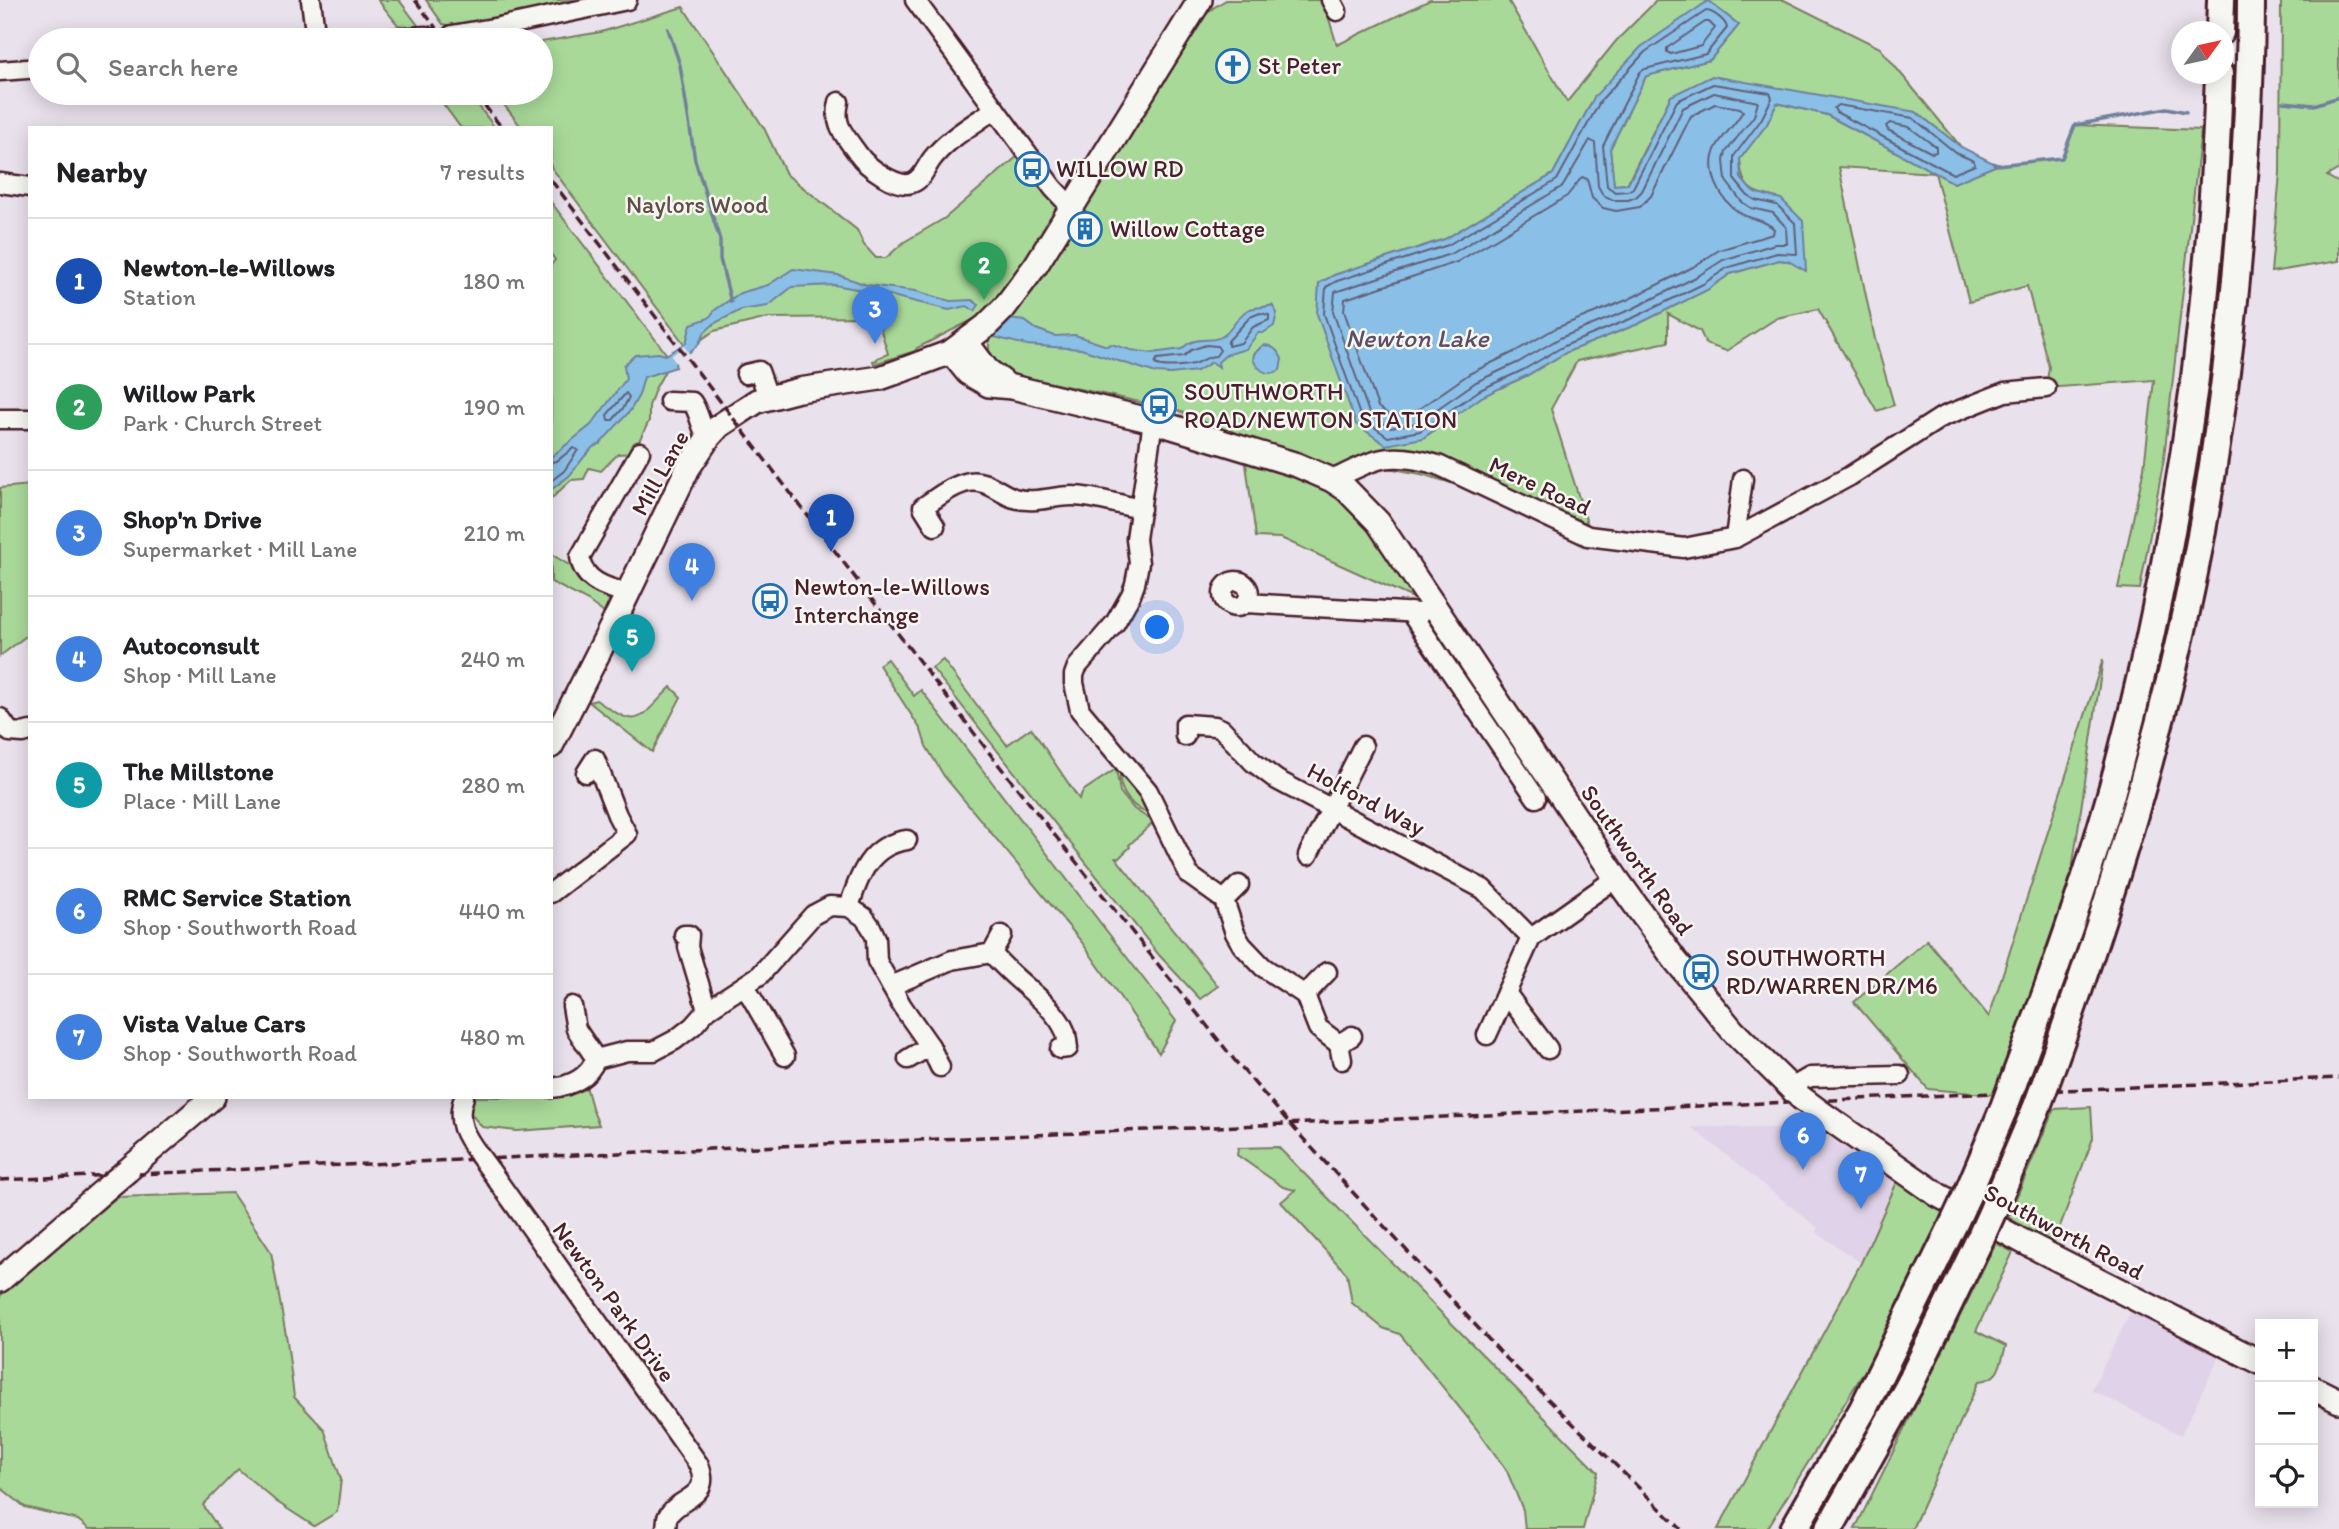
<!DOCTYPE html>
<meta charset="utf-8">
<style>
:root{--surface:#fff;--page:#f6f6f6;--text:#202124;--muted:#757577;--line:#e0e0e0;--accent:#7c3aed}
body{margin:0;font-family:Itim,sans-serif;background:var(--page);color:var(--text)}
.controls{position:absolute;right:21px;bottom:21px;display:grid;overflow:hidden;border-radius:0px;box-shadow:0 4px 18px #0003}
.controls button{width:63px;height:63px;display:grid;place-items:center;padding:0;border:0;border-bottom:2px solid var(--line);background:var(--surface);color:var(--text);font:35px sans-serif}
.compass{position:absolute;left:2171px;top:21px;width:63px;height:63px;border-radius:50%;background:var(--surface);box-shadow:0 4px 18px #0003;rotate:57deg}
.you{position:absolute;left:1158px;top:628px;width:24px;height:24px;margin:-18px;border:5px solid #fff;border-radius:50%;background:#1a73e8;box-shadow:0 0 0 10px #1a73e833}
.badge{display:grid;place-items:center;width:46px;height:46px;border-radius:50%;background:var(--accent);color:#fff;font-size:23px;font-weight:700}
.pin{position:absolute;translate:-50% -58px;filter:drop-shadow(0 2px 4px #0008)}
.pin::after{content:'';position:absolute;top:37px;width:24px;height:21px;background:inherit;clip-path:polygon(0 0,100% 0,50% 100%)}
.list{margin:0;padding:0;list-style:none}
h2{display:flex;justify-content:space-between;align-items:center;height:91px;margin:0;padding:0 28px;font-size:30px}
h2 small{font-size:23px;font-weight:400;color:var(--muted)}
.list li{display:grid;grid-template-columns:46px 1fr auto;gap:21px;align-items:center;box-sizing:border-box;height:126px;padding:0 28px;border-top:2px solid var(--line)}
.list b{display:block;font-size:26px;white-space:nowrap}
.list p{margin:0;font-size:23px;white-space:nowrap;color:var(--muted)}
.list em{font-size:23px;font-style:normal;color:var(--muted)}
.icon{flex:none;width:38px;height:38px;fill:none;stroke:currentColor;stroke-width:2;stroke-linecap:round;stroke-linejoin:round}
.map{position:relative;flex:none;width:2339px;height:1529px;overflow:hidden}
.search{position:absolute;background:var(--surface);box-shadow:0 4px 18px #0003;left:28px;top:28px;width:525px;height:77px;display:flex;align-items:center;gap:18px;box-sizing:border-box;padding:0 24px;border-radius:38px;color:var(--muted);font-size:26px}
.panel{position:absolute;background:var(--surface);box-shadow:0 4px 18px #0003;left:28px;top:126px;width:525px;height:973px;border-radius:0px}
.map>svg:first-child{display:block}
.built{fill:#e0d2e8}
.green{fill:#a9d999;stroke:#7a7c62;stroke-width:2}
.water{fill:#8ac0e8;stroke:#70809c;stroke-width:2}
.pier{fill:#e9e1ec}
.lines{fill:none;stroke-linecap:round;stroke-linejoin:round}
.shore{stroke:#645f77;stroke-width:2}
.stream{stroke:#70809c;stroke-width:3.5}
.minor-casing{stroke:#4a1f2b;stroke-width:23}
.major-casing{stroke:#4a1f2b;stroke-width:28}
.highway-casing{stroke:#4a1f2b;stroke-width:32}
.minor{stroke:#f6f6f2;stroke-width:18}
.major{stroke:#f6f6f2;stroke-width:23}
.highway{stroke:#f6f6f2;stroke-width:26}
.rail{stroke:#4a1f2b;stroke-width:3.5;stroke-dasharray:10 5;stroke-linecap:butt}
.minor-bridge-casing{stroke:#4a1f2b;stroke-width:23;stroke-linecap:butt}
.major-bridge-casing{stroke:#4a1f2b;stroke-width:28;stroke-linecap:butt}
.highway-bridge-casing{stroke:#4a1f2b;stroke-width:32;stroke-linecap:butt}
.minor-bridge{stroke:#f6f6f2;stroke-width:18}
.major-bridge{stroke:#f6f6f2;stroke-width:23}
.highway-bridge{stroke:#f6f6f2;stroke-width:26}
.labels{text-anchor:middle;stroke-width:5;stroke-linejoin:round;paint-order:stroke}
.poi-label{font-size:24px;fill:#4a1f2b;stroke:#f6f6f2;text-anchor:start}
.park-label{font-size:24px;fill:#624e46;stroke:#f6f6f2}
.street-label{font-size:24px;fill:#4a1f2b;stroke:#f6f6f2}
.water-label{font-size:26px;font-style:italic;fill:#5d4f64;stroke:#f6f6f2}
</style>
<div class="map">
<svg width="2339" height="1529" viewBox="0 0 2339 1529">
<rect width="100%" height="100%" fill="#e9e1ec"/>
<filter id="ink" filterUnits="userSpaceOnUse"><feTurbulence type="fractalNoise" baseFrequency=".0143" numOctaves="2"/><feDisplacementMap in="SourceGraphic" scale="14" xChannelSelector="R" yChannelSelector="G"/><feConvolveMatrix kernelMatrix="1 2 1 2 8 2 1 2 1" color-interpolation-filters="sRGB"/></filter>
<g filter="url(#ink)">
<g class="built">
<path d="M1806 1122 1897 1182 1861 1263 1816 1232 1818 1228 1691 1127 1798 1128Z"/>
<path d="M2131 1312 2220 1355 2181 1435 2091 1390Z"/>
</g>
<g class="green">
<path d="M378 0H399L420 28 398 25Z"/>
<path d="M426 0H578L459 28 443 24Z"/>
<path d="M1226 0H1323L1337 45 1430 0H1508L1567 102 1616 41 1657 0H1784L1880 48 1961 147 1916 112 1671 96 1627 184 1614 185 1610 149 1646 76 1710 60 1739 25 1708 1 1595 96 1553 174 1445 239 1334 275 1423 438 1483 396 1526 376 1567 352 1638 324 1707 290 1730 274 1779 260 1788 261 1781 199C1752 192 1742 192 1740 159L1767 124 1777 103 1827 115 1954 183 1997 165 2062 158 2075 125 2201 130 2164 458 2140 589 2118 588 2144 468 2154 380 2046 388 2049 367 2027 286 1969 302 1935 173 1839 167 1875 339 1894 405 1877 411 1818 309 1777 318 1726 351 1706 344 1700 331 1668 314V342L1577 361 1551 409 1587 523 1421 474 1372 465 1334 491 1353 501 1424 603 1281 538 1256 537 1245 457 1246 441 1177 410 1010 374 989 357V337L972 320 917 348 915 351 874 364 873 361 877 360V358L888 354 877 317 768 318 714 331 688 349 551 167V128H522L495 93H541V42L601 32 683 7 764 128 786 174 857 230 864 245 876 258H886L904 242 945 218 1018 156 1068 221 1171 48 1213 8Z"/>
<path d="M2281 0H2339V169L2327 176 2339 183V261L2271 272 2280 173Z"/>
<path d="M435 93H469L495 128H461Z"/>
<path d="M551 202 671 360 655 389 649 406V421L633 453 618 454 601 471 589 468 584 479 571 480 551 499V265L555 260 551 254Z"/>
<path d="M30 485V633L0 656V488Z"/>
<path d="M551 554 613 592 604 613 588 601 551 582Z"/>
<path d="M887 659 914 696 921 690 1176 1021 1159 1053 1081 941 944 776 926 746 921 730 879 665Z"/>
<path d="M2103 659 2071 877 1996 1095 1928 1089 1854 1002 1927 940 1989 1017Z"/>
<path d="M943 660 1007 745 1031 728 1079 799 1083 791 1116 769 1120 792 1134 809 1154 822 1129 845 1130 847 1119 858H1116L1218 986 1200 999 1159 955 932 668Z"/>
<path d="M671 687 681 697 652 752 589 702 596 700C640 730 636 722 671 687Z"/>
<path d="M1121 768 1155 815C1134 812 1115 790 1121 768Z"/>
<path d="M586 1086 593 1111 599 1125 517 1131 482 1127 470 1113V1103L474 1097H561L569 1096Z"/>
<path d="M2091 1107 2093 1138 2053 1245 2008 1217 2054 1109Z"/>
<path d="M1278 1147 1598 1472 1583 1529H1525L1523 1510 1507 1471 1476 1428 1400 1334 1383 1328 1352 1303 1347 1274 1281 1202 1295 1190 1283 1187 1237 1155 1238 1148Z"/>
<path d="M1897 1182 1945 1212 1875 1354 1767 1529H1718L1861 1263Z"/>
<path d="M232 1193 271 1252 287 1341 294 1397 324 1429 341 1479 337 1512 314 1526 277 1502 238 1469 203 1505 219 1529H89L78 1520 25 1507 0 1487V1296L117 1197Z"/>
<path d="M1996 1243 2013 1252 1976 1331 2006 1346C2000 1364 2001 1379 1979 1381L1912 1529H1855Z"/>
</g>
<g class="water">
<path d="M1708 1 1739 25 1710 60 1646 76 1610 149 1614 185 1628 184 1671 96 1712 76 1916 112 1961 147 1997 165 1954 183 1827 115 1777 103 1767 124 1740 159 1741 178 1750 189 1757 193 1781 199 1803 221 1806 271 1788 261 1779 260 1730 274 1707 290 1638 324 1567 352 1526 376 1483 396 1423 438 1386 445 1356 424 1317 314 1319 283 1334 275 1445 239 1553 174 1595 96 1641 47Z"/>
<path d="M793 269 838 275 867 285 916 291 950 301 972 300 979 305 975 311 967 306 949 310 888 295 835 285 792 287 768 306 741 310 715 323 705 332 698 345 675 364 676 367 644 377 639 395 630 411 600 444 593 447 585 456 569 476 551 490V457L591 425 626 379 624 365 635 355 658 353 666 355 686 343 691 324 709 318 715 310 740 293 768 285Z"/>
<path d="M1272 305 1277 313 1274 326 1263 333H1258L1246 349 1226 355 1218 362 1219 367 1212 362 1197 371 1170 374 1156 373 1081 349 1026 345 994 337 1009 319 1025 321 1036 329 1055 336 1075 335 1107 346 1111 344 1131 350 1152 353 1182 349C1195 334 1211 344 1223 336 1232 330 1237 317 1246 311 1254 305 1264 309 1272 305Z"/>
<path d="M1263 345C1272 345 1278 350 1282 359L1280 370C1268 377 1260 372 1253 360L1254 354Z"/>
</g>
<path class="pier" d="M684 346 691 356 679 367 671 356Z"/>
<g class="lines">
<g class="shore">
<path d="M1706 11C1713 11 1726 21 1727 28L1706 54 1645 69 1640 72 1603 146 1607 186 1615 192 1628 191 1633 188 1677 101 1713 84 1770 93 1772 98 1761 120 1734 156V179L1747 195 1755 200 1777 205 1795 223 1797 254 1777 253 1727 268 1703 284 1635 317 1564 346 1523 370 1480 390 1420 431 1388 437 1361 418 1324 314 1326 287 1337 281 1448 245 1557 180 1601 100 1645 52Z"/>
<path d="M1705 22H1709L1715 28 1701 46 1671 54 1667 52V48Z"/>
<path d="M1714 93 1758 102 1754 116 1726 152 1724 160 1726 181 1742 202 1751 208 1773 213 1786 227 1787 244H1775L1723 260 1698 276 1632 309 1560 338 1519 362 1476 382 1417 423 1390 428 1369 413 1333 312 1335 292 1453 253 1563 186 1590 140 1595 143 1598 186 1603 195 1613 200H1628L1636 197 1642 191 1683 108Z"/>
<path d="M1715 104 1740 108 1743 111C1736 124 1724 134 1717 146 1704 169 1720 201 1740 213 1751 220 1765 219 1774 229L1773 234 1719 250 1693 267 1627 300 1556 328 1514 352 1469 374 1413 413 1392 417 1378 407 1344 311 1345 299 1457 262 1567 196 1582 177 1587 179 1592 198 1603 208 1616 211 1640 207 1651 196 1691 116Z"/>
<path d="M1838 105 1913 118 1956 153 1974 161 1975 165 1953 174 1836 112 1834 108Z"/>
<path d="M1890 123 1909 127 1936 147V152L1932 153 1888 130 1886 126Z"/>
<path d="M1260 313 1269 315V320L1253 327 1241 343 1228 346V341L1250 317Z"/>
<path d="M1206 345 1217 346 1220 350 1216 356C1207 356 1202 362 1194 364 1183 366 1165 369 1155 364L1157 359 1184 356 1191 350Z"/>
<path d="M626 393 629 397 624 407 613 420H608L607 415Z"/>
<path d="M551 462 557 461 573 448 578 450 564 471 551 481"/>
</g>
<g class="stream">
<path d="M668 29 680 65 695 160 720 240V259L731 302"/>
<path d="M2283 102 2314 105 2339 97"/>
<path d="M1993 163 1997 165 2062 158 2075 125 2167 108 2186 112"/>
</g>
<g class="minor-casing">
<g id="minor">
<path d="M311 0 316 40"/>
<path d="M915 0 1053 188 1071 207"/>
<path d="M1331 0 1337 11"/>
<path d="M452 35 499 27 627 0"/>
<path d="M364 40 426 36"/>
<path d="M0 71 40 68"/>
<path d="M839 102C833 126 845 135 858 154 866 166 897 189 912 183 923 179 925 168 932 159 947 139 974 124 995 109"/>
<path d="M0 183 30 187"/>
<path d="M746 374 759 371 768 397"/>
<path d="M669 401 692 402C700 413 700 427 708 438"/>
<path d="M0 419H30"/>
<path d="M1153 421 1136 539 1139 563 1135 584 1131 595 1115 623 1077 667 1074 675V683L1080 710 1148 791 1189 875 1224 900 1235 933 1242 945 1263 967 1305 995 1318 1028 1339 1044"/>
<path d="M1332 480C1376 459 1389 450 1438 465L1588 536 1684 548 1735 538 1850 476 1942 417 2005 392 2046 388"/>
<path d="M935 526 923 507C937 498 952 485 969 482 987 479 999 493 1014 498 1034 504 1053 496 1072 496 1095 496 1119 505 1141 509"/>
<path d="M1735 538 1743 479"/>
<circle cx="1236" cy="594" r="13"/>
<path d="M627 593C606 588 583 581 580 557L640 452"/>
<path d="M1246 603 1421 613"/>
<path d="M1410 612 1536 798"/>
<path d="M0 718 10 732 23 733 30 731"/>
<path d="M1185 736V724L1215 726 1222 729 1253 762 1277 780 1483 889 1531 938"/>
<path d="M1308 855 1363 746"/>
<path d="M551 893 627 834 617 815 595 759 586 773"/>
<path d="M1224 900 1239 885"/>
<path d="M849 907C859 875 870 845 907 840"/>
<path d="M684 935H689L688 947 707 1010"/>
<path d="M992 953C1010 978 1054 1003 1065 1031 1067 1036 1067 1042 1068 1048L1060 1049"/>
<path d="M745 986 785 1056"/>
<path d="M891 986 952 960 992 953 1002 935"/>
<path d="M1506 993 1548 1049"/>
<path d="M1305 995 1327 972"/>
<path d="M572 1006 576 1029 596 1059"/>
<path d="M1487 1035 1531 938 1616 878"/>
<path d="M908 1059 930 1046 940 1067"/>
<path d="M1342 1060 1339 1044 1352 1036"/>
<path d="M551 1088C572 1086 588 1078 596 1059L627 1051H654L675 1040 693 1026 707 1010 760 975 813 915 830 906 849 907 864 917 871 927 876 938 877 961 902 1006 930 1046"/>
<path d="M1791 1088 1810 1077 1900 1075"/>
<path d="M464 1097C455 1121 465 1136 479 1155"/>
<path d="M490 1170 699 1465C713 1500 677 1496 667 1518 667 1519 666 1528 666 1529"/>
</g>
</g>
<g class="major-casing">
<g id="major">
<path d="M966 342 987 370 1003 382"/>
<path d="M951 352 968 373 989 385 1012 387 1153 421 1297 465 1332 480 1346 489 1378 522 1616 878 1675 960 1733 1031 1800 1097"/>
<path d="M551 746 614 622 688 468 708 438 719 426 757 401 799 390 880 378 897 372 951 352 986 326 1004 308 1036 265 1200 0"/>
<path d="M1820 1112 1938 1195 2022 1241 2260 1362"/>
<path d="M128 1170 213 1097"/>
<path d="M0 1280 109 1186"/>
<path d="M2313 1388 2339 1401"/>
</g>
</g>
<g class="highway-casing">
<g id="highway">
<path d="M2220 32 2221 0"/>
<path d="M2046 1082C2095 947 2138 812 2172 673 2209 520 2231 362 2242 206 2247 137 2251 69 2251 0"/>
<path d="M2013 1083C2050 984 2086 885 2114 783 2177 552 2212 313 2219 74"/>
<path d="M1968 1193 2003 1110"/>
<path d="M1994 1208 2036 1109"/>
<path d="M1794 1529 1863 1409 1954 1223"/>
<path d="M1829 1529 1908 1388 1981 1237"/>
</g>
</g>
<use href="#minor" class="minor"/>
<use href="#major" class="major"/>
<use href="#highway" class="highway"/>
<g class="rail">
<path d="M415 0 445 40"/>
<path d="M475 93 502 128"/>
<path d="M551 180 994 759 1236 1062 1299 1134 1504 1356 1681 1529"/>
<path d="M0 1180 2339 1078"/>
</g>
<g class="minor-bridge-casing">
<path id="minor-bridge" d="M479 1155 490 1170"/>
</g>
<g class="major-bridge-casing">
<g id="major-bridge">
<path d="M1800 1097 1820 1112"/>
<path d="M109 1186 128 1170"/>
</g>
</g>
<g class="highway-bridge-casing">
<g id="highway-bridge">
<path d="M2036 1109 2046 1082"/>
<path d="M2003 1110 2013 1083"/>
<path d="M1954 1223 1968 1193"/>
<path d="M1981 1237 1994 1208"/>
</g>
</g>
<use href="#minor-bridge" class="minor-bridge"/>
<use href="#major-bridge" class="major-bridge"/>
<use href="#highway-bridge" class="highway-bridge"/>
</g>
</g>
<defs>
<g id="church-ring" transform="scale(1.75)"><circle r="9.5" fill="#f6f6f2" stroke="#1f6fb2" stroke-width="1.5"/><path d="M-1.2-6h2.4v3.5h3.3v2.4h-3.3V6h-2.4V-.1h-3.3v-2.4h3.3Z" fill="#1f6fb2"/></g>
<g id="bus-ring" transform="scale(1.75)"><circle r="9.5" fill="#f6f6f2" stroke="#1f6fb2" stroke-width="1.5"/><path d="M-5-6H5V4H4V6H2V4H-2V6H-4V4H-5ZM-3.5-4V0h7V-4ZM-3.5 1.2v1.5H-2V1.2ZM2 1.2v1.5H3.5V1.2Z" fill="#1f6fb2"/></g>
<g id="building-ring" transform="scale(1.75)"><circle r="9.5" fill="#f6f6f2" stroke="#1f6fb2" stroke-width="1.5"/><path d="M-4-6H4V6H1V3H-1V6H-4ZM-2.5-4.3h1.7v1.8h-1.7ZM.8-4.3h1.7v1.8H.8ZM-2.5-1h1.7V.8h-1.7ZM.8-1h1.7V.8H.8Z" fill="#1f6fb2"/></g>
</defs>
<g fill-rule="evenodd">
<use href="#church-ring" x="1233" y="66"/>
<use href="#bus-ring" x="1032" y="169"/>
<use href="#building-ring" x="1085" y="229"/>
<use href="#bus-ring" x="1159" y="406"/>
<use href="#bus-ring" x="770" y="601"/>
<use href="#bus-ring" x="1701" y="972"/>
</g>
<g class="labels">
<g class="poi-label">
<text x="1258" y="74">St Peter</text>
<text x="1056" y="177">WILLOW RD</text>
<text x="1110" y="237">Willow Cottage</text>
<text x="1184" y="400">SOUTHWORTH<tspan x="1184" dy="28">ROAD/NEWTON STATION</tspan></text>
<text x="794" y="595">Newton-le-Willows<tspan x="794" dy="28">Interchange</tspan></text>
<text x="1726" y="966">SOUTHWORTH<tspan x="1726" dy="28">RD/WARREN DR/M6</tspan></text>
</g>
<g class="park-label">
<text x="697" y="213">Naylors Wood</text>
</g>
<g class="street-label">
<text transform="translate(660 473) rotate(-61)" y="8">Mill Lane</text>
<text transform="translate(1540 486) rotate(25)" y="8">Mere Road</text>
<text transform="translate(1366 799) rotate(28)" y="8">Holford Way</text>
<text transform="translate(1637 860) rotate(55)" y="8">Southworth Road</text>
<text transform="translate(2064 1232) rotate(28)" y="8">Southworth Road</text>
<text transform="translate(614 1302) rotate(54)" y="8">Newton Park Drive</text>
</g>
<g class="water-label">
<text x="1417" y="347">Newton Lake</text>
</g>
</g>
</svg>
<div class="controls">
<button>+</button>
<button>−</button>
<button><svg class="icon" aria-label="locate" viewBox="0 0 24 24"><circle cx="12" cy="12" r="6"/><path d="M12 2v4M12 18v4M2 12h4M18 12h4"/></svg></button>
</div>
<svg class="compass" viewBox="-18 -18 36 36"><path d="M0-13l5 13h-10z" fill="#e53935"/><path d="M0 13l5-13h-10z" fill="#757577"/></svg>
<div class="you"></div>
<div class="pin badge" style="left:831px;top:552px;background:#1a4fb4">1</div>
<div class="pin badge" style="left:984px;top:300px;background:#2e9e5b">2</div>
<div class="pin badge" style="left:875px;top:344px;background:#3f7fe0">3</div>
<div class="pin badge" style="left:692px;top:601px;background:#3f7fe0">4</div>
<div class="pin badge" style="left:632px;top:672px;background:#0f9aa8">5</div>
<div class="pin badge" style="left:1803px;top:1170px;background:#3f7fe0">6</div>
<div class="pin badge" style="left:1861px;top:1209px;background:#3f7fe0">7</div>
<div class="search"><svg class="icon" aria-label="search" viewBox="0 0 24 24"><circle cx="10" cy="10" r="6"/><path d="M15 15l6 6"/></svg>Search here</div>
<section class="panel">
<h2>Nearby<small>7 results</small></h2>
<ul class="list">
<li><span class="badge" style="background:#1a4fb4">1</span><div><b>Newton-le-Willows</b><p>Station</p></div><em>180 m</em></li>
<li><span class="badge" style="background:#2e9e5b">2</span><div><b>Willow Park</b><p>Park · Church Street</p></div><em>190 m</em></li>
<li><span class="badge" style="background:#3f7fe0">3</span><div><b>Shop'n Drive</b><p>Supermarket · Mill Lane</p></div><em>210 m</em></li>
<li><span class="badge" style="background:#3f7fe0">4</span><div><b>Autoconsult</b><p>Shop · Mill Lane</p></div><em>240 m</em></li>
<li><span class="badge" style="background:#0f9aa8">5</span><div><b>The Millstone</b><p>Place · Mill Lane</p></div><em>280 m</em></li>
<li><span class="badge" style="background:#3f7fe0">6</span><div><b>RMC Service Station</b><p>Shop · Southworth Road</p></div><em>440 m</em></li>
<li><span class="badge" style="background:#3f7fe0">7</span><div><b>Vista Value Cars</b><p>Shop · Southworth Road</p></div><em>480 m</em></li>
</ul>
</section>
</div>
